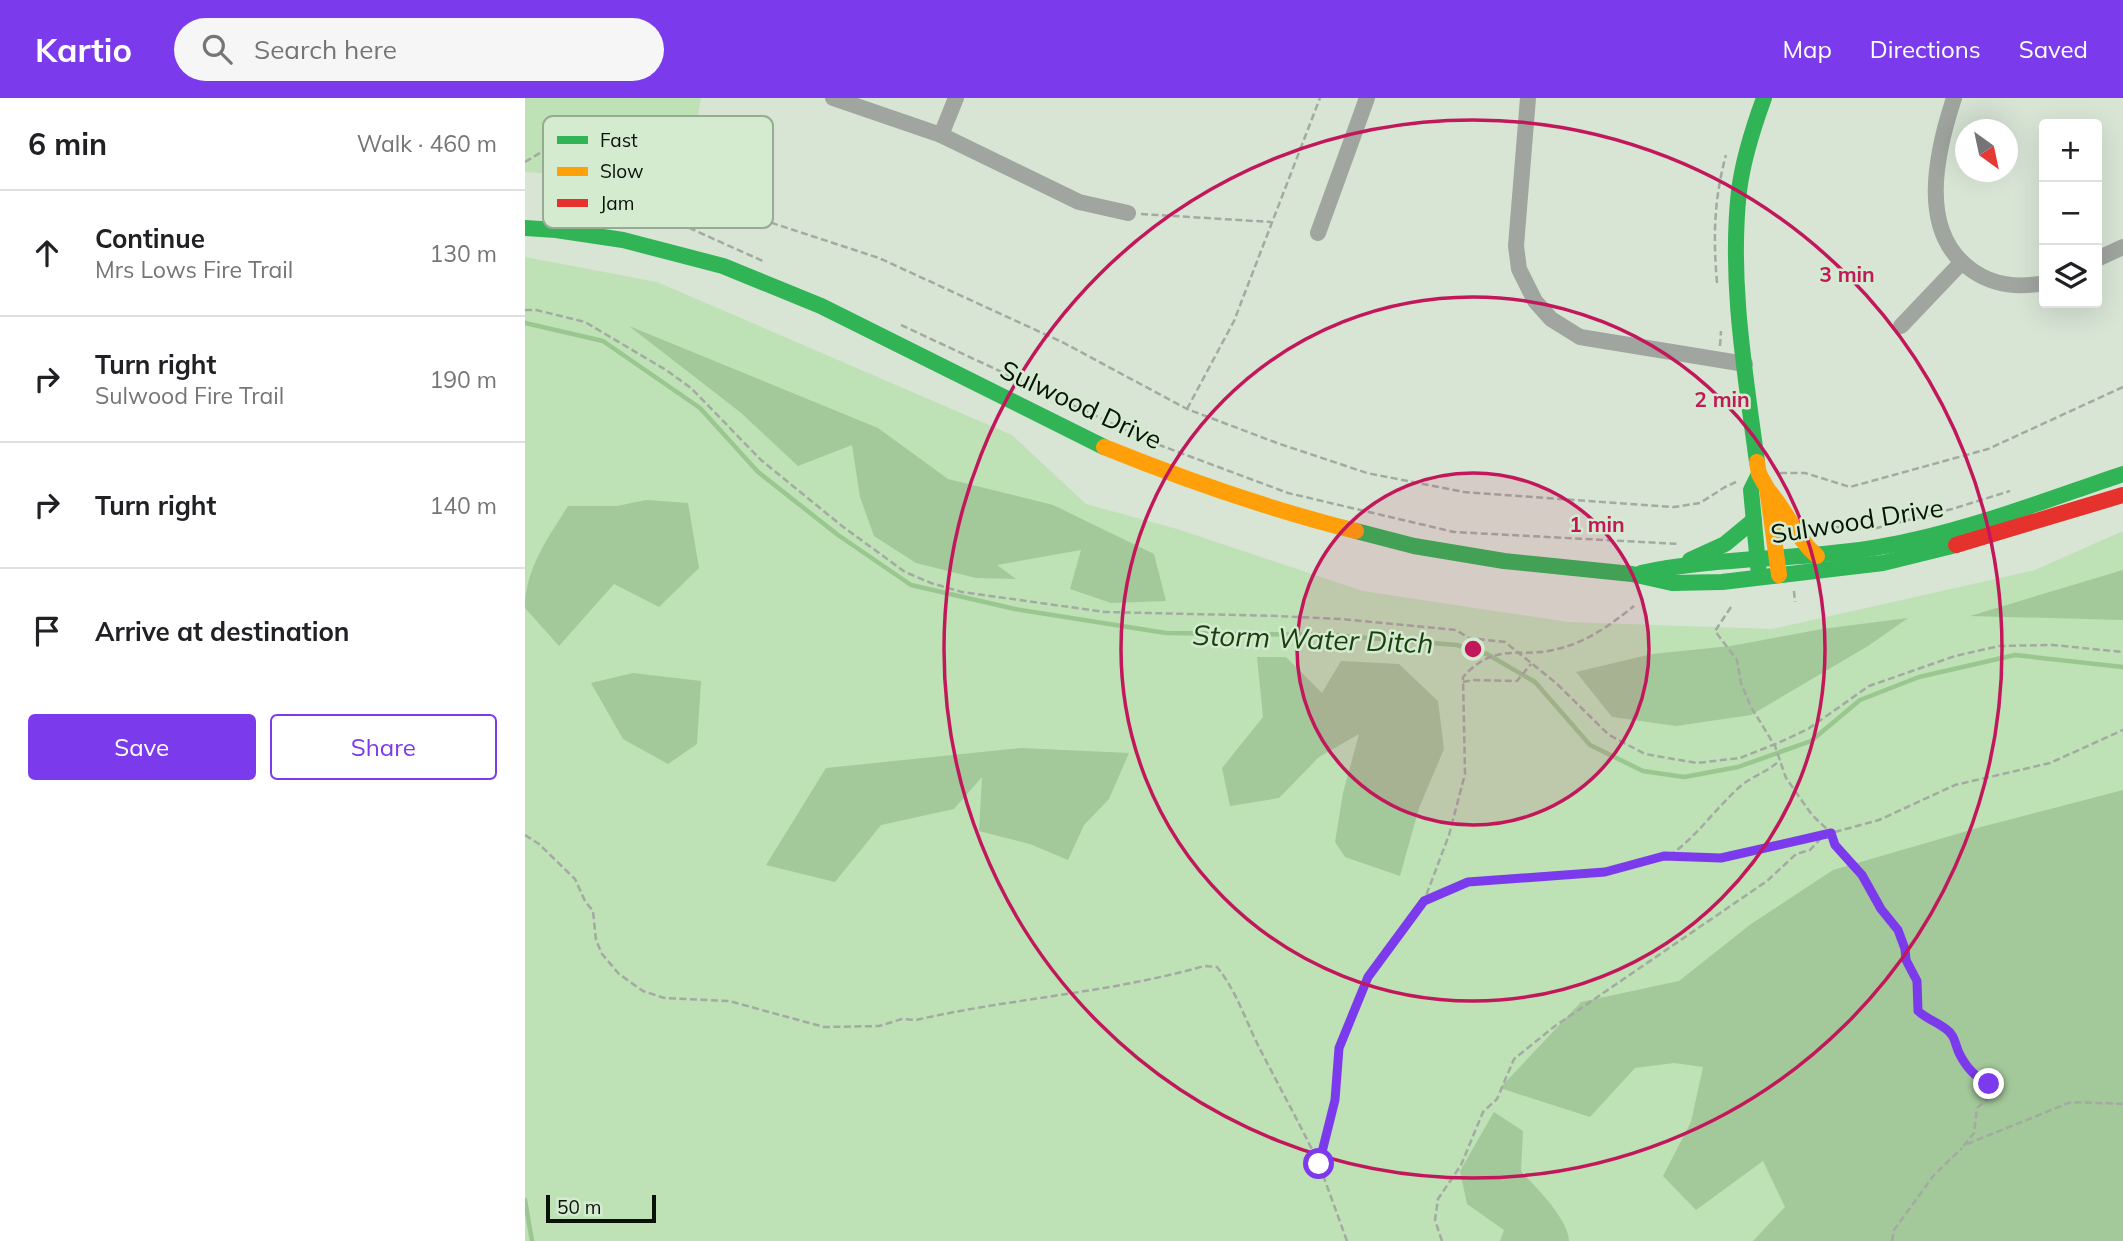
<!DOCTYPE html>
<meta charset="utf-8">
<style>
:root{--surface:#fff;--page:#f6f6f6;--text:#202124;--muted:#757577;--line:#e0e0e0;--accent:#7c3aed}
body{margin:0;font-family:Mulish,sans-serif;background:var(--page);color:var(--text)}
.controls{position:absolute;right:21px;top:21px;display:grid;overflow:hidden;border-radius:7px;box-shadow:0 7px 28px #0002}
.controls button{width:63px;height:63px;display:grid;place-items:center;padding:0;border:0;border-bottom:2px solid var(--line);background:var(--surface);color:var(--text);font:35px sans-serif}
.compass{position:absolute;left:1430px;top:21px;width:63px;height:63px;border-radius:50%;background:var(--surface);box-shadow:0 7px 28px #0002;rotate:147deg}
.scale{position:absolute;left:21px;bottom:18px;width:110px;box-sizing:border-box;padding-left:7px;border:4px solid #091108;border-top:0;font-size:19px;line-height:24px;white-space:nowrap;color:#091108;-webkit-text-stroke:5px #d4ebcf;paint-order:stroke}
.stop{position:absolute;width:21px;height:21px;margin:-16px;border:5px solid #7c3aed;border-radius:50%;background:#fff}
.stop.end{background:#7c3aed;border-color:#fff;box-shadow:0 2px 7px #0008}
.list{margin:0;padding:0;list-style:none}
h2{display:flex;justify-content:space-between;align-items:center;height:91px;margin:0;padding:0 28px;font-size:30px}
h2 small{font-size:23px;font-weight:400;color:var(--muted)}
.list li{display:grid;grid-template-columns:46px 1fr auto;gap:21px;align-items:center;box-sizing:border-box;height:126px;padding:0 28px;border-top:2px solid var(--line)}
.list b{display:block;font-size:26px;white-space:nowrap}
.list p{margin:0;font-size:23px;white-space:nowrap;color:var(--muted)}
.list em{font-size:23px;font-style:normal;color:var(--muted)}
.actions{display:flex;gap:14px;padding:21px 28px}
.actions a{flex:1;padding:16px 0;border:2px solid var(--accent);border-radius:7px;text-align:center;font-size:24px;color:var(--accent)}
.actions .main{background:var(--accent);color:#fff}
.icon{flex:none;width:38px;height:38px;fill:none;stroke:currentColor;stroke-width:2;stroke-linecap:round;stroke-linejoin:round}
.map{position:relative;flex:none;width:1598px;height:1143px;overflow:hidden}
header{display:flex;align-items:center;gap:42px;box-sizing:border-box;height:98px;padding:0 35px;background:var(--accent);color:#fff}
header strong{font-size:33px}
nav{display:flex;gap:38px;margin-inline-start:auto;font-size:24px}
.search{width:490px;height:63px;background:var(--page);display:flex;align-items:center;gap:18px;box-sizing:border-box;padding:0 24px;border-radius:38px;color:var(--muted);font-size:26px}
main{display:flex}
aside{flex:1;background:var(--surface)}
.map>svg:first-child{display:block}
.green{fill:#bee1b6}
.forest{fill:#a3c89a}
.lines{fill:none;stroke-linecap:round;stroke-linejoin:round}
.stream{stroke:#9ac690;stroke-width:4.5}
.path{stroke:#a3aaa2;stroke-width:2.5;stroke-dasharray:7 3.5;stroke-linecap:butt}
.street{stroke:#a0a59f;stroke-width:16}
.fast{stroke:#30b455;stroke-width:16}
.slow{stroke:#ff9f0a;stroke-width:16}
.jam{stroke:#e5322d;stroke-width:16}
.route{stroke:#7c3aed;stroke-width:9}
.ring{fill:none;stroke:#c2185b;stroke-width:3.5}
.labels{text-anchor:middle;stroke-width:5;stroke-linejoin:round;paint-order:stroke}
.street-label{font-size:26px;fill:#091108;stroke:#d4ebcf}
.water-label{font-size:28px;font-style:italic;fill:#193f0f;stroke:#d4ebcf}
.key{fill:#d4ebcf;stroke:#97aa93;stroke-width:2}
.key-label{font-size:19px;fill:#091108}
.centre{fill:#c2185b;stroke:#d4ebcf;stroke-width:3.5}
.ring-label{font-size:21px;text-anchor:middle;font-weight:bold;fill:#c2185b;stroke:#d4ebcf;stroke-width:5;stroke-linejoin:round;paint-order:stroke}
</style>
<header>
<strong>Kartio</strong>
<div class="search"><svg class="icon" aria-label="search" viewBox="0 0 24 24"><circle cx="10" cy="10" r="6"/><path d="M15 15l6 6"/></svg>Search here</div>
<nav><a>Map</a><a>Directions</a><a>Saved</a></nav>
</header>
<main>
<aside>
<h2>6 min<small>Walk · 460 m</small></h2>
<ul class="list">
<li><svg class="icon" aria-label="ahead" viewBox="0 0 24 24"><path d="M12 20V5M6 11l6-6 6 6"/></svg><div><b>Continue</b><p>Mrs Lows Fire Trail</p></div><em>130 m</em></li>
<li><svg class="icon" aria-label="right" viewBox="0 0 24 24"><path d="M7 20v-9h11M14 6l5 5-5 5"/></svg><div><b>Turn right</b><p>Sulwood Fire Trail</p></div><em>190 m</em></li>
<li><svg class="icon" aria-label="right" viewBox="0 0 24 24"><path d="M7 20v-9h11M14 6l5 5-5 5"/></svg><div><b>Turn right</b></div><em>140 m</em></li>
<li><svg class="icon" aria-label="arrive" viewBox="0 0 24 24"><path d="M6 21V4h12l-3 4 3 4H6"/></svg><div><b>Arrive at destination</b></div></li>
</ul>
<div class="actions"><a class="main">Save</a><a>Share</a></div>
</aside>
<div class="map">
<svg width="1598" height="1143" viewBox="0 0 1598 1143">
<rect width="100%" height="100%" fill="#d8e5d5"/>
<g class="green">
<path d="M0 0H176L161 87 101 80 0 74Z"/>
<path d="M0 159 132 184 487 337 561 406 652 431 838 493 1043 524 1247 531 1510 472 1598 433V1143H0Z"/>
</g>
<g class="forest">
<path d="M104 228 353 330 423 381 528 407 629 456 641 503 586 505 545 491 556 452 472 467 491 481 451 480 391 465 349 438 335 399 327 347 273 368 215 314Z"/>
<path d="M121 402 163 405 174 470 134 509 89 486 34 548 0 510C0 471 23 440 43 408H92Z"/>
<path d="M1598 472V522L1445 518Z"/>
<path d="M1383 520 1343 548 1226 617 1151 628 1087 619 1051 574 1127 556 1206 548 1297 531Z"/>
<path d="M732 559H761L797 595 816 563 874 566 913 603 919 651 894 710 875 778 820 759 810 744 818 695 834 636 794 659 754 700 705 708 697 670 738 619Z"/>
<path d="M108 575 176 583 172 646 143 666 98 641 66 585Z"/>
<path d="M496 650 604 655 584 701 559 727 543 762 505 746 454 733 457 679 429 711 356 727 310 784 241 767 301 670Z"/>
<path d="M1598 692V1143H1228L1260 1109 1238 1063 1171 1112 1138 1078 1166 1024 1178 969 1149 965 1110 970 1065 1019 975 990 1056 904 1154 883 1226 826 1308 772 1456 729Z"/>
<path d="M969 1014 998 1033 996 1073C1011 1090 1043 1120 1044 1143H975L979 1132 942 1106 935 1073Z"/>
</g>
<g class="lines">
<g class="stream">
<path d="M0 225 78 243 175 310 233 374 313 437 386 487 490 511 641 535 806 537 932 547 962 556 1010 584 1065 647 1118 673 1159 679 1213 669 1286 643 1335 602 1394 579 1490 557 1598 569"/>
<path d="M0 1102 7 1143"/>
</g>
<g class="path">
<path d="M0 64 33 44 82 51 116 82 128 118 151 124 240 164"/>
<path d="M122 103 241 123 354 160 539 245 662 311 752 345 842 375 939 394 1149 409 1175 405 1200 389 1211 384"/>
<path d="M616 116 746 124"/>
<path d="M1192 185C1188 139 1189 101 1201 57"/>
<path d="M0 212H11L60 224 141 272 166 290 236 362 317 428 380 474 406 485 437 494 580 514 753 518 816 521 931 532 944 540 980 544 1031 585 1084 637 1120 656 1172 665 1215 660 1253 645 1283 631 1344 588 1430 558 1474 548 1528 547 1598 554"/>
<path d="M376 227 629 345 763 395 929 434 1155 446"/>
<path d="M1195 248 1196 233"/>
<path d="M662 311 709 223 795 0"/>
<path d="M1255 375H1280L1325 389 1463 351 1598 289"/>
<path d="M1288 431 1292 428 1348 431 1427 411 1485 393"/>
<path d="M1269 493 1270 504"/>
<path d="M1206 509 1190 533 1212 562 1216 585 1226 609 1250 648 1261 680 1287 717 1306 735 1310 747 1337 777 1356 812 1372 833 1380 851 1381 862 1392 883 1393 913C1402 921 1412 924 1421 931 1430 938 1430 946 1434 955 1441 969 1451 980 1464 986L1467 997 1452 1010 1449 1035 1437 1050"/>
<path d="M938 584 948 582 992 583 1006 566"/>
<path d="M0 737 14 746 50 781 60 803 68 813 71 842 77 856 94 876 118 893 139 900 204 903 299 929 354 928 377 921 391 922C487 900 585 895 679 868L692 869C712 893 722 927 737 955 756 992 776 1028 794 1066"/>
<path d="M1144 758C1173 738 1192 708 1218 686 1230 677 1244 673 1255 662"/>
<path d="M899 803 943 784 1080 774 1139 758 1196 760 1306 735 1354 722 1430 687 1525 665 1598 632"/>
<path d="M1442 1046 1546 1004 1598 1006"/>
<path d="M822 1143 794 1066 809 1002 814 950 843 879 899 803 924 737 940 676 938 579C970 544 991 560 1028 552 1061 545 1084 528 1109 508"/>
<path d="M917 1143 910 1122 913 1101 936 1067 958 1014 972 1001 989 961 1030 928 1242 783 1271 756 1285 752 1298 738"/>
<path d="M1367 1143 1369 1132 1409 1077 1437 1050"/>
</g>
<g class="street">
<path d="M308 0 416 37"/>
<path d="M431 0 416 37 554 104 603 115"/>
<path d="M1003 0 991 148 994 171 1010 203 1026 221 1055 239 1220 266"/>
<path d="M1429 0C1411 55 1392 135 1448 173 1470 188 1493 190 1519 185"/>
<path d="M793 135 842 0"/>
<path d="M1572 161 1598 149"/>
<path d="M1376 228 1436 165"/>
</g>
<g class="fast">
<path d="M0 130 31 132 98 142 198 168 296 208 579 349"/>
<path d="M1232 364C1220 274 1204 183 1214 93 1218 61 1228 30 1239 0"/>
<path d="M1234 376 1226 392 1234 477"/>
<path d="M831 433 889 448 979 463 1107 476 1147 485 1197 484 1358 465 1431 447"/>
<path d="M1165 462 1200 446 1229 422"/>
<path d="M1116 475C1194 458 1275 463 1354 449 1437 435 1518 403 1598 376"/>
</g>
<g class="slow">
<path d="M579 349C663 383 743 411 831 433"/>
<path d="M1232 364 1234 376 1242 390 1254 477"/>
<path d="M1243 392C1263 414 1270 439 1292 458"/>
</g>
<path class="jam" d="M1431 447 1598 397"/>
</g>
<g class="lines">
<path class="route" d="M794 1066 810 1002 814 950 843 879 899 803 943 784 1080 774 1139 758 1196 760 1306 735 1310 747 1337 777 1356 811 1373 832 1380 851 1381 862 1392 883 1393 913C1402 921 1412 924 1421 931 1430 937 1430 946 1434 955 1441 969 1451 980 1464 986"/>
</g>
<circle cx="948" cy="551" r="176" fill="#c2185b" fill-opacity=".12"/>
<g class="ring">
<circle cx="948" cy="551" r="176"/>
<circle cx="948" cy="551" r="352"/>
<circle cx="948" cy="551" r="529"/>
</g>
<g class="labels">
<g class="street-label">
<text transform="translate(556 307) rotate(25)" y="9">Sulwood Drive</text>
<text transform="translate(1332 423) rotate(-9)" y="9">Sulwood Drive</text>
</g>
<g class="water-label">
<text transform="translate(788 541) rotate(2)" y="10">Storm Water Ditch</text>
</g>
</g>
<rect x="18" y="18" width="230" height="112" rx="10" class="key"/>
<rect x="32" y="38" width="31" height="8" fill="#30b455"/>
<rect x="32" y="69" width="31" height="9" fill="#ff9f0a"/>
<rect x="32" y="101" width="31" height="8" fill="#e5322d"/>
<g class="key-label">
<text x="75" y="49">Fast</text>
<text x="75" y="80">Slow</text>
<text x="75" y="112">Jam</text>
</g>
<circle cx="948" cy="551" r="10" class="centre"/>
<g class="ring-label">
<text x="1322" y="184">3 min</text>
<text x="1197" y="309">2 min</text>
<text x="1072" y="434">1 min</text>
</g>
</svg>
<div class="controls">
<button>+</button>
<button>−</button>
<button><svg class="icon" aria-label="layers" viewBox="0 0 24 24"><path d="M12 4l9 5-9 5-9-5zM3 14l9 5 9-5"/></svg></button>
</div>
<svg class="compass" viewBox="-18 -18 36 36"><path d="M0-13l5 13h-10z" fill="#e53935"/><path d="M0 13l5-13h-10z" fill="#757577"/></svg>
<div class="scale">50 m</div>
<div class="stop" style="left:794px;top:1066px"></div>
<div class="stop end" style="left:1464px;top:986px"></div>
</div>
</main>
